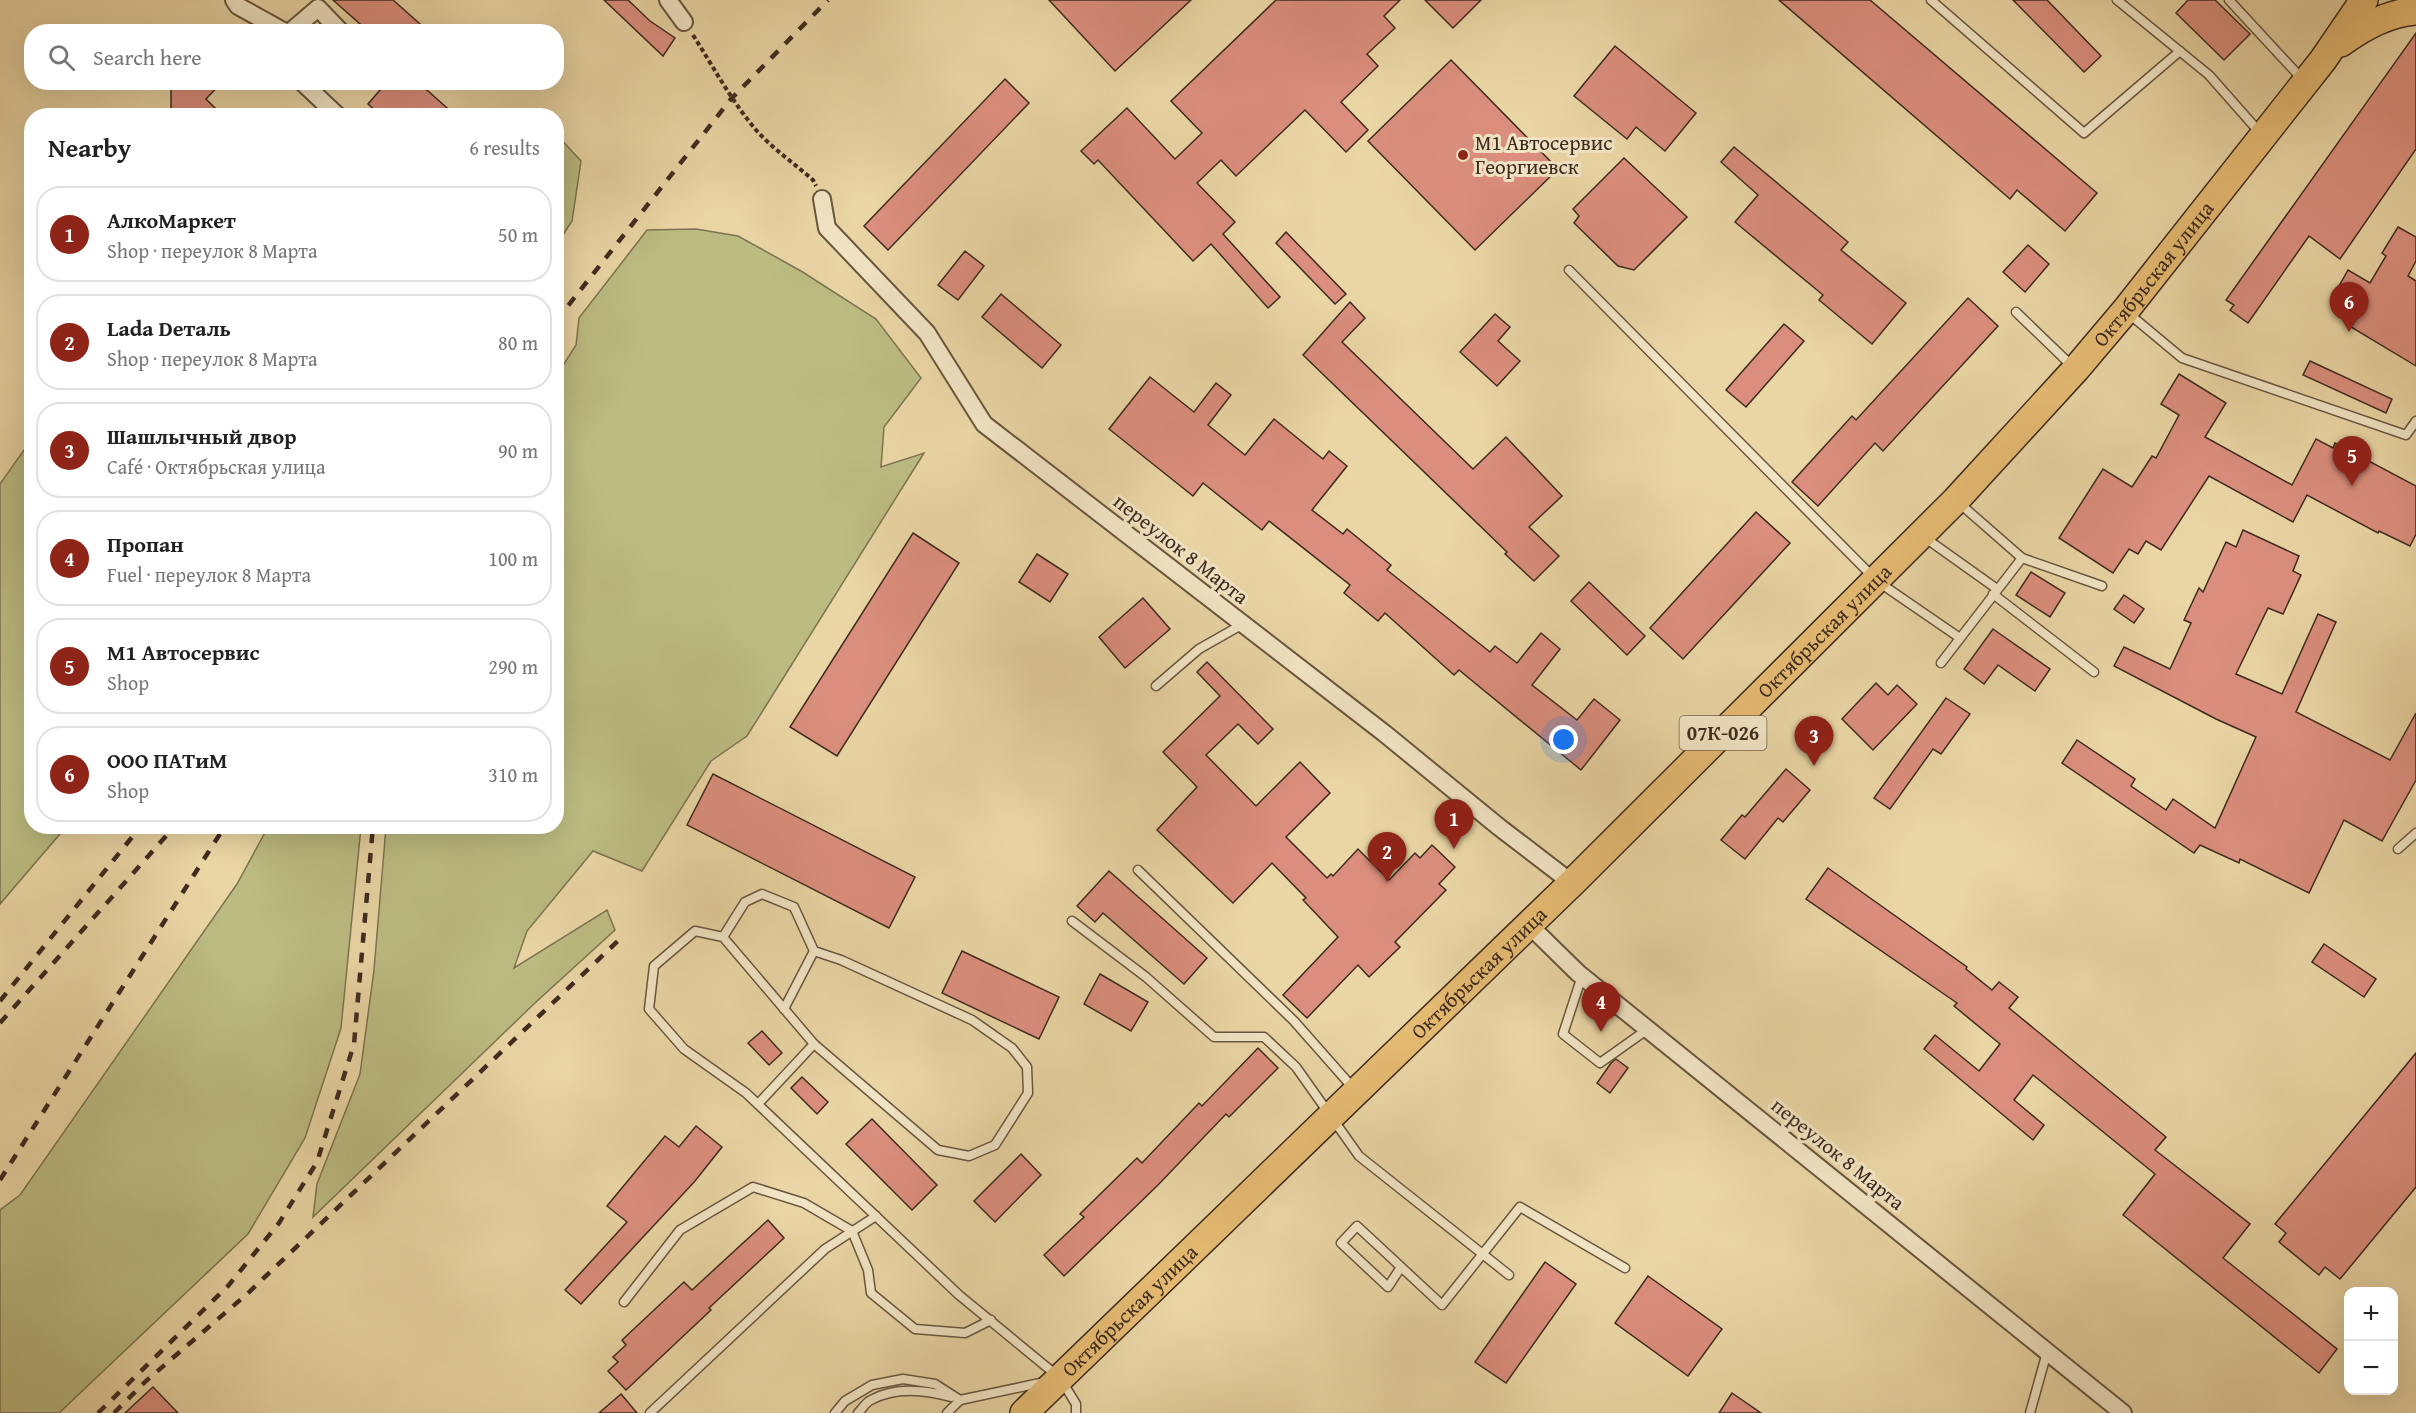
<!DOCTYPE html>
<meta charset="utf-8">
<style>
:root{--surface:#fff;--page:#f6f6f6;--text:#222;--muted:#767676;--line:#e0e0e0;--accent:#8f2418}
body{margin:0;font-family:"Gentium Book Plus",serif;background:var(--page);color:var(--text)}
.controls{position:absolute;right:18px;bottom:18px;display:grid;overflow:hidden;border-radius:12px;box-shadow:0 6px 24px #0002}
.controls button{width:54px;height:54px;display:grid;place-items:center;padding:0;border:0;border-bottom:2px solid var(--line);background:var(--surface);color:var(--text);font:30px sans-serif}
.you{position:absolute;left:1564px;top:740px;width:21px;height:21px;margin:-15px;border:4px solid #fff;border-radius:50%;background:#1a73e8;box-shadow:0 0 0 9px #1a73e833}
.badge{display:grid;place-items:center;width:39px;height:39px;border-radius:50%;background:var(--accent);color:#fff;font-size:20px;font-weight:700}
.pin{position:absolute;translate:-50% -50px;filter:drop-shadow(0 2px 3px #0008)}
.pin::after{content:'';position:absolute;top:32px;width:21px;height:18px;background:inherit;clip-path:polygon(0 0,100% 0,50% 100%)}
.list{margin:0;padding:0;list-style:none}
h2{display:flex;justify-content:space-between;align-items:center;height:78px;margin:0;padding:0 24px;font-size:26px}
h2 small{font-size:20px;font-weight:400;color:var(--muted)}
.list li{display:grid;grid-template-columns:39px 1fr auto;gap:18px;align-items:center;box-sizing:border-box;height:96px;margin:0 12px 12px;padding:0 12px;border:2px solid var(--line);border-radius:24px}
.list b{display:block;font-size:22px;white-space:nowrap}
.list p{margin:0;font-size:20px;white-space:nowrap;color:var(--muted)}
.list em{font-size:20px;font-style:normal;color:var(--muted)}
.icon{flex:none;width:33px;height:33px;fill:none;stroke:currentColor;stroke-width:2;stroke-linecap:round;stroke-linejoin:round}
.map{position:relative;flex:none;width:2416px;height:1413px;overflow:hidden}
.search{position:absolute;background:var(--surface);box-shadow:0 6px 24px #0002;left:24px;top:24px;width:540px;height:66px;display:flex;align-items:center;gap:15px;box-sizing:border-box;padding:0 21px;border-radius:24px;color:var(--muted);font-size:22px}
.panel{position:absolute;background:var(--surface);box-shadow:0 6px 24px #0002;left:24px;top:108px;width:540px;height:726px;border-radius:24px}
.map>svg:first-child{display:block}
.green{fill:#bcbc82;stroke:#7d7450;stroke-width:1.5}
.building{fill:#db8e7d;stroke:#3e2b1f;stroke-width:1.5}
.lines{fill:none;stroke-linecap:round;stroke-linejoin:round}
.lane-casing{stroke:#695640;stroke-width:11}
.street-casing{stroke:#695640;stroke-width:20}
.primary-casing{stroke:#3e2b1f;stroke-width:30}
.path{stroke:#3e2b1f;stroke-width:4;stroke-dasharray:4.5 3;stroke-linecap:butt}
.lane{stroke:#f1e4c4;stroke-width:8}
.street{stroke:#f1e4c4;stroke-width:16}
.primary{stroke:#e5ba72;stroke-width:27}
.rail{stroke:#3e2b1f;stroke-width:4.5;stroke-dasharray:10 10;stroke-linecap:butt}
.poi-dot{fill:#8f2418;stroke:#f1e4c4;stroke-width:2}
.labels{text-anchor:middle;stroke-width:6;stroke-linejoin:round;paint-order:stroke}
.shield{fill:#f1e4c4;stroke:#746250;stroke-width:1.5}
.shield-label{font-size:20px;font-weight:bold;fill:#3e2b1f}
.poi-label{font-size:21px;fill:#3e2b1f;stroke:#f1e4c4;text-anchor:start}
.street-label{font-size:21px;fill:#3e2b1f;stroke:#f1e4c4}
</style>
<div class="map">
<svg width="2416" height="1413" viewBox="0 0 2416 1413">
<rect width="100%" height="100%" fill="#ead5a4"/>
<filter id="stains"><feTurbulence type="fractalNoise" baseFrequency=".00333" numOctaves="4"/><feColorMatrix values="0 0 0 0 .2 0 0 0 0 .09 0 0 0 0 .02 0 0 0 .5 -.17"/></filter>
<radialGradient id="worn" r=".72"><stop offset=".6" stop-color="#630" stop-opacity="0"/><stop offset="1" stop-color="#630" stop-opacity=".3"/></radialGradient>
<g class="green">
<path d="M556 134 581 161 572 221 557 244Z"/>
<path d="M696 229 738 236 801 271 876 319 921 378 884 427 881 467 924 453 747 736 711 761 642 871 593 851 527 931 514 968 607 910 615 930 536 1002 313 1217 317 1184 360 1074 374 970 386 827 556 826 557 375 576 345 579 318 647 230Z"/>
<path d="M31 440 32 826 66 827 0 904V484Z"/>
<path d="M268 827H361L341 1028 305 1138 248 1234 59 1413H0V1210L20 1195 237 884Z"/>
</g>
<g class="building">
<path d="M333 0H393L429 32H369Z"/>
<path d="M604 0H628L650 21 675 38 663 56Z"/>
<path d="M1049 0H1191L1115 71Z"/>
<path d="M1276 0H1400L1384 16 1395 28 1367 54 1378 66 1341 102 1368 130 1346 152 1305 110 1236 176 1221 160 1197 183 1235 222 1223 234 1280 297 1268 308 1211 244 1193 261 1098 160 1094 164 1081 151 1127 108 1175 159 1202 133 1171 101Z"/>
<path d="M1425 0H1481L1453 28Z"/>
<path d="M1779 0H1870L2097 193 2065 231 2017 190 2010 199Z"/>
<path d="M2013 0H2047L2101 56 2084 72Z"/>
<path d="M2188 0H2215L2250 34 2224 60 2176 13Z"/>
<path d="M2416 33V149L2340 259 2309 236 2248 323 2230 310 2234 305 2226 300Z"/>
<path d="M1615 46 1696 113 1665 151 1636 127 1627 139 1574 96Z"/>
<path d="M1451 60 1558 169 1475 250 1368 141Z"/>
<path d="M1005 79 1029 103 888 250 864 226Z"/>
<path d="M178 82H222L206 99 223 116H171V90Z"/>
<path d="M387 82H418L456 116H381L368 104Z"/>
<path d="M1734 147 1848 242 1841 250 1906 303 1872 344 1819 300 1823 295 1735 222 1758 195 1721 162Z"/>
<path d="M1624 158 1687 217 1634 270 1618 266 1574 223 1579 216 1573 209Z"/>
<path d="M2398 227 2416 237V261L2408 276 2416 281V366L2351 327 2366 303 2339 286 2348 270 2370 283 2386 256 2382 253Z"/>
<path d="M1286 232 1346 294 1335 304 1276 243Z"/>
<path d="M2028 245 2049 264 2025 292 2003 272Z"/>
<path d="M965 251 984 266 958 300 938 285Z"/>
<path d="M1001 294 1061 345 1042 368 982 317Z"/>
<path d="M1968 298 1998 326 1883 451 1875 443 1818 506 1792 482 1852 416 1856 420Z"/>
<path d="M1350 302 1365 318 1342 342 1473 469 1506 437 1562 496 1529 527 1559 556 1534 581 1505 554 1507 552 1303 355Z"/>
<path d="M1495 314 1510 327 1498 341 1520 361 1497 386 1460 352Z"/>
<path d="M1784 324 1804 341 1746 407 1726 390Z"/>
<path d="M2310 361 2392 399 2386 413 2303 375Z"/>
<path d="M2179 374 2226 403 2205 437 2292 485 2316 439 2333 448 2335 443 2416 486V534L2410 546 2379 531 2378 533 2307 495 2293 522 2209 476 2161 550 2146 541 2138 554 2129 549 2113 573 2059 538 2103 469 2132 487 2152 456 2156 458 2179 415 2161 404Z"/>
<path d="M1150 377 1194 412 1216 383 1231 395 1208 425 1245 455 1274 419 1323 459 1329 451 1347 466 1312 510 1343 534 1347 529 1391 565 1387 570 1490 652 1495 646 1517 663 1541 633 1560 649 1532 685 1577 720 1594 699 1620 720 1581 770 1459 670 1454 675 1385 613 1378 621 1344 593 1350 585 1269 521 1262 530 1203 483 1193 496 1109 429Z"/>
<path d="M1756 512 1790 543 1683 659 1650 628Z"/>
<path d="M2243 530 2299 556 2293 571 2301 575 2283 614 2268 608 2236 674 2282 694 2318 614 2336 622 2296 712 2390 760 2416 713V780L2382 841 2344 820 2309 893 2240 859 2239 863 2200 845 2194 853 2062 763 2077 740 2135 779 2131 786 2166 810 2173 799 2215 828 2256 737 2216 719 2114 666 2124 647 2170 669 2191 623 2184 620 2199 588 2203 592 2226 542 2236 547Z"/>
<path d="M913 533 959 563 837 756 790 727Z"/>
<path d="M1037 554 1068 574 1050 602 1019 582Z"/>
<path d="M2031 572 2065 593 2050 617 2016 595Z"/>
<path d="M1589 582 1645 636 1627 655 1571 601Z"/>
<path d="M2124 595 2144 609 2134 623 2114 609Z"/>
<path d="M1143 598 1170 629 1125 668 1099 637Z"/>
<path d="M1993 629 2050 669 2035 691 1998 665 1984 684 1964 669Z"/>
<path d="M1207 662 1273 729 1258 744 1238 724 1206 755 1256 806 1300 762 1330 793 1286 837 1327 878 1331 874 1333 876 1358 849 1389 880 1415 853 1420 858 1432 845 1455 867 1439 884 1446 890 1395 942 1400 947 1369 977 1358 965 1307 1018 1283 995 1338 937 1303 900 1306 898 1272 863 1233 903 1157 830 1197 787 1163 752 1220 696 1197 672Z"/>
<path d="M1876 683 1888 695 1897 685 1917 704 1873 750 1842 719Z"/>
<path d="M1946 698 1970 714 1941 754 1933 749 1890 809 1874 798Z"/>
<path d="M1786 769 1810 790 1783 822 1778 818 1745 859 1721 840 1742 815 1745 817Z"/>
<path d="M713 774 915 877 889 928 687 825Z"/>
<path d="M1828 868 1967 967 1966 969 1992 990 1999 982 2018 997 2009 1008 2166 1137 2155 1150 2250 1224 2223 1258 2337 1349 2319 1373 2123 1215 2155 1174 2033 1075 2014 1100 2044 1125 2033 1140 1924 1049 1935 1035 1979 1071 2000 1044 1954 1006 1957 1003 1806 899Z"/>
<path d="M1109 871 1207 958 1184 984 1103 913 1095 922 1077 906Z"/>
<path d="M2324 944 2376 979 2364 997 2312 962Z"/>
<path d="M962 951 1059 997 1039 1039 942 993Z"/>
<path d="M1100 974 1148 1002 1131 1031 1084 1004Z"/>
<path d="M762 1031 782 1053 769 1065 748 1043Z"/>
<path d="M1258 1048 1278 1068 1229 1117 1226 1114 1158 1185 1064 1276 1044 1255 1084 1217 1080 1214 1137 1158 1142 1163 1199 1103 1202 1106Z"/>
<path d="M2416 1053V1187L2340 1279 2325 1267 2319 1275 2279 1242 2286 1233 2275 1224Z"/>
<path d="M1616 1059 1628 1068 1610 1093 1597 1083 1611 1063Z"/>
<path d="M802 1077 828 1102 817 1114 791 1088Z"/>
<path d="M872 1119 937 1185 912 1210 846 1144Z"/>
<path d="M696 1126 722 1147 695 1181 581 1304 565 1290 627 1222 607 1206 665 1136 679 1147Z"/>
<path d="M1021 1154 1041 1175 995 1222 974 1201Z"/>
<path d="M768 1220 784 1238 709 1308 711 1310 626 1390 608 1371 618 1362 613 1357 626 1345 622 1340 684 1282 692 1290Z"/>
<path d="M1545 1262 1576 1284 1506 1383 1475 1362Z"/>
<path d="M1648 1276 1722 1329 1688 1376 1615 1323Z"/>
<path d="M153 1387 178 1413H125Z"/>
<path d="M1732 1393 1761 1413H1719Z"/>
<path d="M621 1394 637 1413H599Z"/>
</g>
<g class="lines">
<g class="lane-casing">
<g id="lane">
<path d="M1931 0 2084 133 2180 51"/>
<path d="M2117 0 2209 75 2261 134"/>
<path d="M2229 0 2303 80"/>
<path d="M1569 270 1877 581 1960 638"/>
<path d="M2016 312 2073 367"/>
<path d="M2128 313 2182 358 2406 435 2416 421"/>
<path d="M1958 502 2022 558 2102 586"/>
<path d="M1924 537 1997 589"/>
<path d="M1993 594 2094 672"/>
<path d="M1941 663 2022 558"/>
<path d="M1156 686 1199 649 1243 624"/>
<path d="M2398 849 2416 833"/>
<path d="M1138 870 1294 1021 1354 1089"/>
<path d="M1072 921 1146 977 1214 1037H1264L1296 1067 1359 1156 1509 1275"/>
<path d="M723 937 745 902 762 894 794 907 814 951 841 960 972 1020 1012 1048 1027 1067 1028 1093 995 1145 969 1156 938 1150 814 1044 723 937 695 931 654 966 649 1009 684 1049 746 1093 959 1295 1060 1378 1076 1404V1413"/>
<path d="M1582 976 1563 1034 1600 1063 1648 1029"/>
<path d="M784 1009 814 951"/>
<path d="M758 1104 814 1044"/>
<path d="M1401 1267 1388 1287 1341 1243 1357 1226 1442 1305 1520 1207 1625 1268"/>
<path d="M624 1302 680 1230 753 1187 804 1203 852 1231 868 1270 871 1293 915 1329 965 1333 991 1320"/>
<path d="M650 1413 825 1249 876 1216"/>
<path d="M835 1413 845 1401 872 1385 903 1379 935 1384 960 1400"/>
<path d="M858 1413C862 1409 866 1402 871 1400 896 1386 926 1390 951 1397"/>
<path d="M947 1413 960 1400 1045 1382"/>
<path d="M2030 1413 2047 1352"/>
</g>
</g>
<g class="street-casing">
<g id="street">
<path d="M234 0 238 6 285 32"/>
<path d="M668 0 684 22"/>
<path d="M290 32 318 8 341 32"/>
<path d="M302 82 338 116"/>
<path d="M822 199 827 228 927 333 984 424 1384 733 1499 827 1572 883"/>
<path d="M1529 925 1578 973 2123 1413"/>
</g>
</g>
<g class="primary-casing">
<g id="primary">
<path d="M2341 43C2364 26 2388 13 2416 11"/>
<path id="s1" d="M1024 1413 1572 883 1956 500 2076 369 2125 311 2323 60 2364 0"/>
</g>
</g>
<path class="path" d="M693 35C714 68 732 102 757 131 773 149 795 164 813 180L816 186"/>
<use href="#lane" class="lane"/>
<use href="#street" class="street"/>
<use href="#primary" class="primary"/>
<g class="rail">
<path d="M556 321 731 99 828 0"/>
<path d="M0 1001 141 826"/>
<path d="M0 1023 175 826"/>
<path d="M0 1180 225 826"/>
<path d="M98 1413 228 1286 279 1223 317 1162 354 1044 373 826"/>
<path d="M114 1413 146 1381 247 1294 622 937"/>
</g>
</g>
<circle class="poi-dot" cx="1463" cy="155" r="6"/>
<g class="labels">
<rect class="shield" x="1679.5" y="716" width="87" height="34" rx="4.5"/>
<g class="shield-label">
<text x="1723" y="740">07К-026</text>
</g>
<g class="poi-label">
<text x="1475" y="150">М1 Автосервис<tspan x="1475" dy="24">Георгиевск</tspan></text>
</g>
<g class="street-label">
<text dy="7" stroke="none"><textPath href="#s1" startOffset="1605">Октябрьская улица</textPath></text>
<text transform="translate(1181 549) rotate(38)" y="7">переулок 8 Марта</text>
<text dy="7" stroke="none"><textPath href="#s1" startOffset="1119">Октябрьская улица</textPath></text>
<text dy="7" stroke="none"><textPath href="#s1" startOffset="633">Октябрьская улица</textPath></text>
<text transform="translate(1838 1154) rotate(39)" y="7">переулок 8 Марта</text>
<text dy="7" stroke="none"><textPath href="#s1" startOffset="147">Октябрьская улица</textPath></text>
</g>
</g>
<rect width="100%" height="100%" filter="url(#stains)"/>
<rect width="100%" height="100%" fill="url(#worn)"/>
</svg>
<div class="controls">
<button>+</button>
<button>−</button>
</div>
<div class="you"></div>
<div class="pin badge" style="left:1454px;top:849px">1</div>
<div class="pin badge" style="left:1387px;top:882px">2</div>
<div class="pin badge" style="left:1814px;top:766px">3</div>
<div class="pin badge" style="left:1601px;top:1032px">4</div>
<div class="pin badge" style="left:2352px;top:486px">5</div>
<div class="pin badge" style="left:2349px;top:332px">6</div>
<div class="search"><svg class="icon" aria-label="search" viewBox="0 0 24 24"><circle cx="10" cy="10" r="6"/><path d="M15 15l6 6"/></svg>Search here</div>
<section class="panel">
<h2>Nearby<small>6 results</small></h2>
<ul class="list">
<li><span class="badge">1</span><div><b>АлкоМаркет</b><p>Shop · переулок 8 Марта</p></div><em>50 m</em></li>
<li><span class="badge">2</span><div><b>Lada Dеталь</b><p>Shop · переулок 8 Марта</p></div><em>80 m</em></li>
<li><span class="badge">3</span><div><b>Шашлычный двор</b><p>Café · Октябрьская улица</p></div><em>90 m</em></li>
<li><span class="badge">4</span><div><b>Пропан</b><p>Fuel · переулок 8 Марта</p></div><em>100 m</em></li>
<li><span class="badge">5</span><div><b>М1 Автосервис</b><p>Shop</p></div><em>290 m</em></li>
<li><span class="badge">6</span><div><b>ООО ПАТиМ</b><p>Shop</p></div><em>310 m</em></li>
</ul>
</section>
</div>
